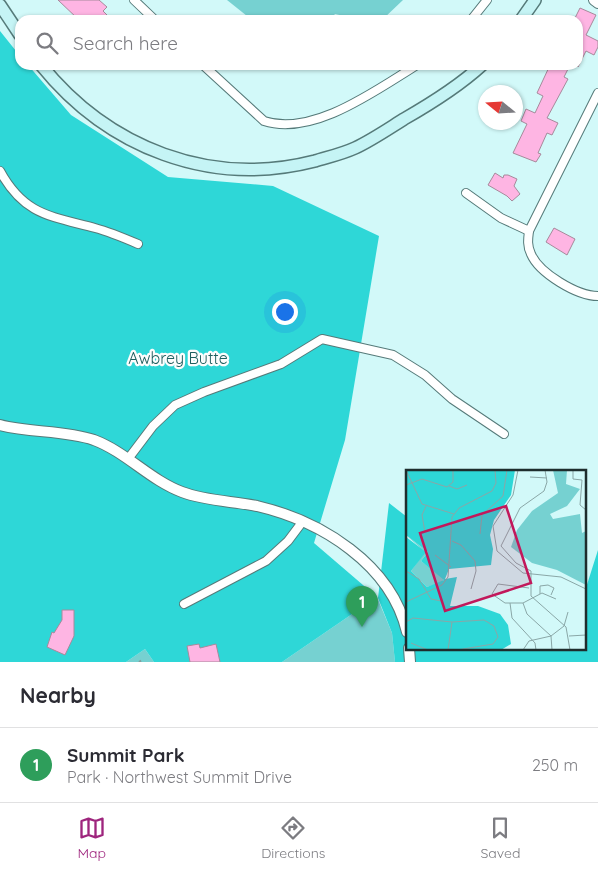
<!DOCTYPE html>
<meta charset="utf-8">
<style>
:root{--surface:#fff;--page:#f2f2f3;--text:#2b2b33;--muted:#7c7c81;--line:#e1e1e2;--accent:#9e257d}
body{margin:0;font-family:Quicksand,sans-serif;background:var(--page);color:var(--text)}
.compass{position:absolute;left:478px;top:85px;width:45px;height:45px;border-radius:50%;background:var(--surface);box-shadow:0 1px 4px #0004;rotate:288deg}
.you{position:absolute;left:284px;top:311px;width:18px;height:18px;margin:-12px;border:4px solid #fff;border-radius:50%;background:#1a73e8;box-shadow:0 0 0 8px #1a73e833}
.badge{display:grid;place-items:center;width:32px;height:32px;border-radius:50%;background:var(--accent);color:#fff;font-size:16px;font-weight:700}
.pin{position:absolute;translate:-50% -41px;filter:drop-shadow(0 1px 2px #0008)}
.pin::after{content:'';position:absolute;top:26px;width:18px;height:15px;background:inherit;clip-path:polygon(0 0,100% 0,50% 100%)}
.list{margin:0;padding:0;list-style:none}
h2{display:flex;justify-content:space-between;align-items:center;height:65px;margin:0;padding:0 20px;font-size:21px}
h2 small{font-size:16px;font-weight:400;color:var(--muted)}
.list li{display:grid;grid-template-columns:32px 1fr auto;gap:15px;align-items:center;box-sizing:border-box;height:75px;padding:0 20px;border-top:1px solid var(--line)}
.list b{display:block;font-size:19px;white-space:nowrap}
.list p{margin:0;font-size:16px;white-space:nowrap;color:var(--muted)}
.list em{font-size:16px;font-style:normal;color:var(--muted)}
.icon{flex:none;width:28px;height:28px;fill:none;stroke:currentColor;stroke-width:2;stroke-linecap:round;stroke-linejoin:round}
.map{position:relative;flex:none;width:598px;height:662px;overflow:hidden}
.search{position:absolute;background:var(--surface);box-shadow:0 1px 4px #0004;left:15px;right:15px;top:15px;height:55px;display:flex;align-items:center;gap:12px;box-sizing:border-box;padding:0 18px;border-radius:15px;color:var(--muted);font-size:19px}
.sheet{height:140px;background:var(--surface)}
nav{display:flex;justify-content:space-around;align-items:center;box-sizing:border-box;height:70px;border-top:1px solid var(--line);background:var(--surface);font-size:14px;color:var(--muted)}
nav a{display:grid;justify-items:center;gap:2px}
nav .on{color:var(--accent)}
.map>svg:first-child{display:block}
.green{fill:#76d1d1}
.forest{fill:#2ed7d7}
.building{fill:#feb5e3;stroke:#a68a9b}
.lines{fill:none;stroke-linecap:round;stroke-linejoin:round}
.minor-casing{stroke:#557a79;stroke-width:10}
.tertiary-casing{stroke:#557a79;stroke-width:12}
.secondary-casing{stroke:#557a79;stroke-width:14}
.path{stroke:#819e9e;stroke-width:2;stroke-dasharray:2.5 4;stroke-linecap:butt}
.minor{stroke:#fff;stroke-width:8}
.tertiary{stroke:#fff;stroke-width:10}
.secondary{stroke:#c5f4f5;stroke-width:11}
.labels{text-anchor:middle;stroke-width:4.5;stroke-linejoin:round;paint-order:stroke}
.park-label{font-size:16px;fill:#1f5f5f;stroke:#fdfdfd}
.inset-road{fill:none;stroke:#8aa7a7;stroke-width:1}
.view{fill:#c2185b;fill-opacity:0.15;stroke:#c2185b;stroke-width:2.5}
.inset-edge{fill:none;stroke:#1e2d2d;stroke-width:2.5}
</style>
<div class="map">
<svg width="598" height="662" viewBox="0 0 598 662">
<rect width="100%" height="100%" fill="#d2f9f9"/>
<g class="green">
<path d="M227 0H403L382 20H362L335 14 330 20H252Z"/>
<path d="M377 597 392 633 395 662H282Z"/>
<path d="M145 649 154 662H126Z"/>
</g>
<g class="forest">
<path d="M0 31 20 56V65H28L71 115 168 177 273 186 379 236 345 440 314 543 377 597 282 662H154L145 649 126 662H0Z"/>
<path d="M389 503 407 517V648H584V594L598 550V662H395L392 633 378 598Z"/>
</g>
<g class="building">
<path d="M58 0H99L107 7 103 11 112 20H79Z"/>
<path d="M580 8 596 15 586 35 598 41V47L594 55 586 51 578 67V20H574Z"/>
<path d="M550 65H570L564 77 568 79 547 118 558 123 552 135 547 133 538 153 541 154 536 162 513 153 527 124 521 121 526 109 535 113 543 96 537 93Z"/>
<path d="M495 173 503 178 504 175H508L517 179 514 186 520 194 512 201 507 196 488 185Z"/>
<path d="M554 228 575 239 567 255 546 242Z"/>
<path d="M62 610H74V636L65 655 47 647 52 632 54 633 62 620Z"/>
<path d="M199 644 200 648 216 644 220 662H190L187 646Z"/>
</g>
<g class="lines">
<g class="minor-casing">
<g id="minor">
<path d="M134 0 155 20"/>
<path d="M471 20 487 0"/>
<path d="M203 65 264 121C313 137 376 90 417 65"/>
<path d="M598 93 529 231C528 239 527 246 531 254 539 273 577 296 598 296"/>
<path d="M0 171C24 215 50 216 95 228 110 232 124 238 138 244"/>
<path d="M466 193 501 218 529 231"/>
<path d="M128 459 153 426 175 405 204 392 281 364 322 339 393 355 425 375 452 399 504 434"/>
<path d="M184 604 266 561 288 541 303 521"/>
</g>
</g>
<g class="tertiary-casing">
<g id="tertiary">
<path d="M594 0 598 3"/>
<path d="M0 425C30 433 64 430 94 440 126 452 150 480 182 492 206 501 232 501 257 506 321 521 391 564 407 632"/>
<path d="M409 648 410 662"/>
</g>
</g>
<g class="secondary-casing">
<g id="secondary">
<path d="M0 5 20 35"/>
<path d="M521 20 535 0"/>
<path d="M41 65C108 148 210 188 315 161 328 157 342 154 355 148 372 140 388 129 404 119 432 103 458 87 482 65"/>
</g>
</g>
<path class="path" d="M139 662 142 660 144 662"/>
<use href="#minor" class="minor"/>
<use href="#tertiary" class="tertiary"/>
<use href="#secondary" class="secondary"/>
</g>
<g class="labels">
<g class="park-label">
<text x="178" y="364">Awbrey Butte</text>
</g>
</g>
<g transform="translate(406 470)">
<rect width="180" height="180" fill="#d2f9f9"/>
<path d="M147 0H161L160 14 174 19 161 36 144 44 147 49 174 44 176 63 180 61V115L151 100 126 93 105 77 111 60 126 41 152 23ZM0 65 22 82 15 91 38 109 36 112 21 117 5 101 19 82Z" fill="#76d1d1"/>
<path d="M0 0H109L105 25 88 50 84 65 87 79 85 95 43 99 39 109 51 107 44 136H72L94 144 102 155 105 174 95 180H0V67L20 82 5 101 21 117 38 110 15 91 22 82 0 65Z" fill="#2ed7d7"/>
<path class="inset-road" d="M0 0 16 34 48 44M112 0 107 25 87 56 91 81 117 103 155 107 180 119M139 0 141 12 138 21 114 38 95 76 110 93 125 101V126L160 157M167 0V9L176 10 174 35 180 40M124 7 141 8M0 15 16 9 41 17 47 12V0M43 16 51 19 61 15M19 62 16 45 20 36M74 64 76 45 97 26 101 0M46 71 55 75 69 91 70 101 65 119M29 85 45 97M0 101 13 109 25 129 35 131M123 118 92 114 86 124 99 133H117L136 123 150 129M134 124V116L142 115 148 118 145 125M0 132 36 115 42 107 46 47 53 38 86 21 90 13 89 0M104 133 106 148 129 173 130 180M117 133 121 144 145 166 146 180M0 152 7 148 46 152 78 150 88 156 92 167 87 174 51 180M160 157 164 180M163 166 180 165M5 173 22 180M42 180 46 152M117 180 123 171 145 166 158 156 162 142"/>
<path class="view" d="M100 36 125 113 39 141 14 63Z"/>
<rect width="180" height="180" class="inset-edge"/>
</g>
</svg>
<svg class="compass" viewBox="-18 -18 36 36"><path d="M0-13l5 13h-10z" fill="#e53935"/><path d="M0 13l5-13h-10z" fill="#7c7c81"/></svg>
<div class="you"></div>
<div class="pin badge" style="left:362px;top:627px;background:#2e9e5b">1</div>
<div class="search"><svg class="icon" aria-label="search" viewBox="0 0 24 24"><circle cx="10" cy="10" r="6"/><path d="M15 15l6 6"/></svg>Search here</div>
</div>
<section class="sheet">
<h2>Nearby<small></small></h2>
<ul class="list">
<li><span class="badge" style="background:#2e9e5b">1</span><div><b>Summit Park</b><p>Park · Northwest Summit Drive</p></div><em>250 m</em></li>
</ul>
</section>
<nav>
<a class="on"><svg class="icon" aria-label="map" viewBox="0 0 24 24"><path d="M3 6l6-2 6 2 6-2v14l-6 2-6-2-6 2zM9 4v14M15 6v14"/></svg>Map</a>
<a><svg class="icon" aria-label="directions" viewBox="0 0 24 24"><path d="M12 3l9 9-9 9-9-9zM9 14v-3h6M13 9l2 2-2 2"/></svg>Directions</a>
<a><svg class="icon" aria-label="saved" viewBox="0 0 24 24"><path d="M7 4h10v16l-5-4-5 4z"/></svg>Saved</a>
</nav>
